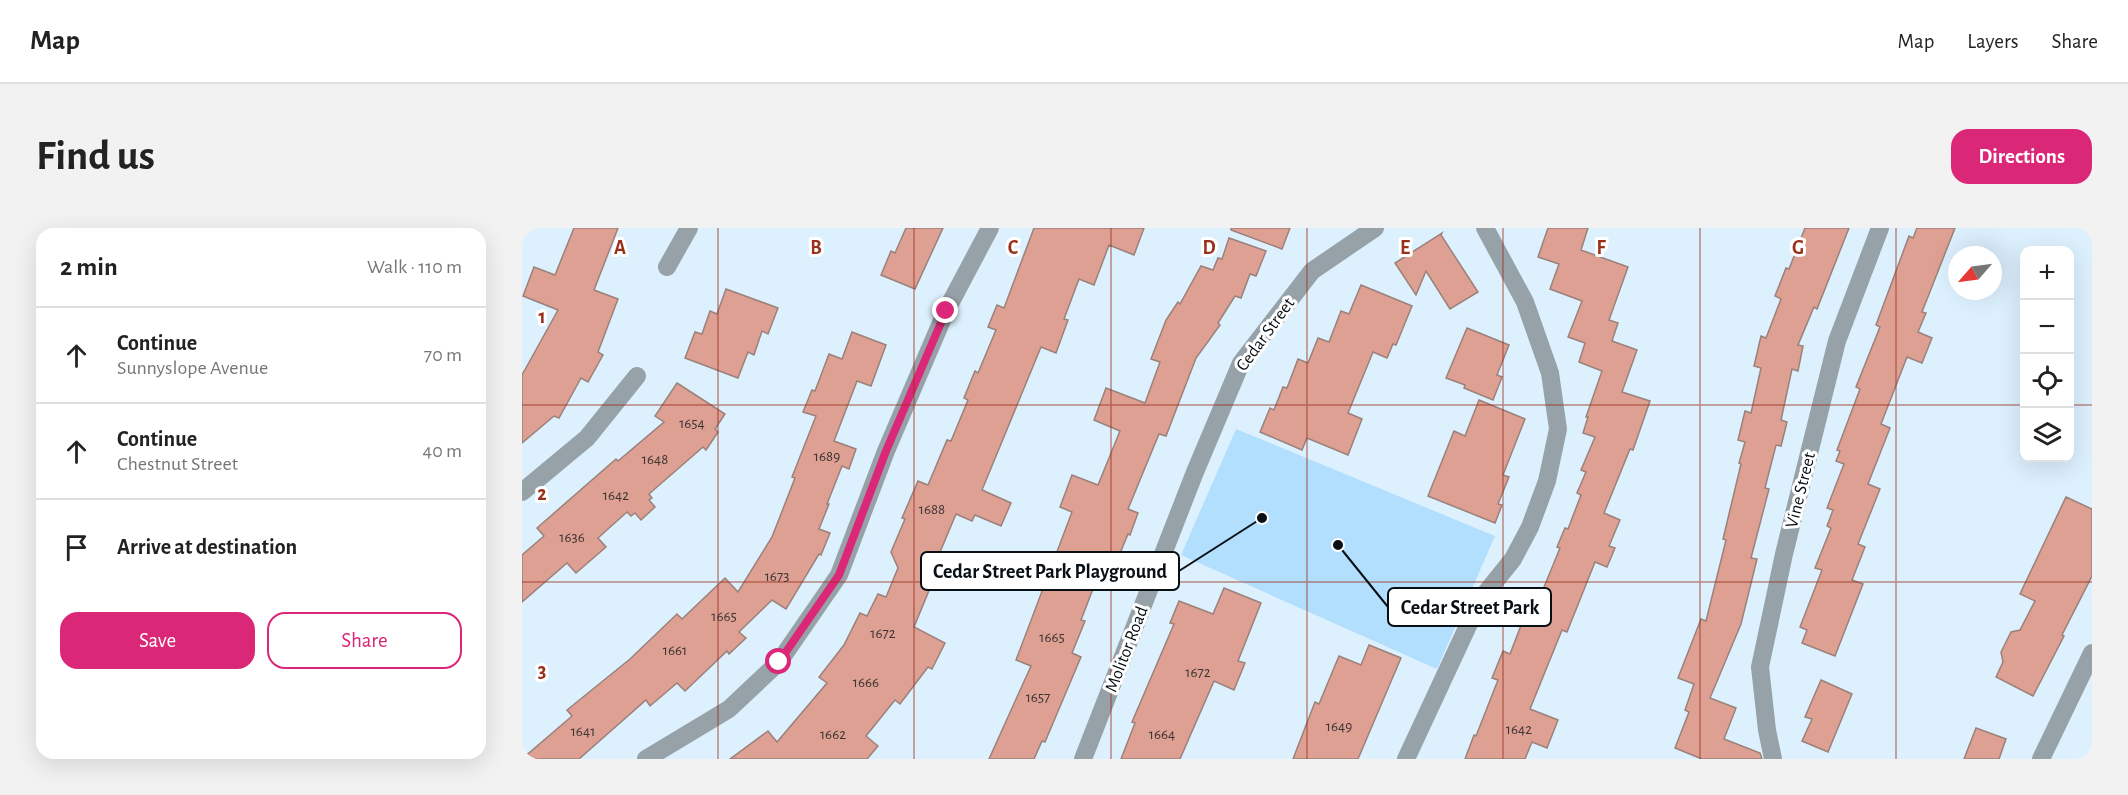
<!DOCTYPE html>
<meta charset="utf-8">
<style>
:root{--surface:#fff;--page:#f2f2f2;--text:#222;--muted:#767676;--line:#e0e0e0;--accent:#db2777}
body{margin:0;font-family:"Alegreya Sans",sans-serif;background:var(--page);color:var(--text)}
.controls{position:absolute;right:18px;top:18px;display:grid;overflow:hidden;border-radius:12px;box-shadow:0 6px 24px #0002}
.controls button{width:54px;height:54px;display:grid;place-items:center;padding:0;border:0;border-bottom:2px solid var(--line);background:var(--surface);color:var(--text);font:30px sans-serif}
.compass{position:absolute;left:1426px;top:18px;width:54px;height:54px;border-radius:50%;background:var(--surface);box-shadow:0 6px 24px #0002;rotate:242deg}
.stop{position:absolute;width:18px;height:18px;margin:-14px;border:4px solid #db2777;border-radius:50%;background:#fff}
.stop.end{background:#db2777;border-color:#fff;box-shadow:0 2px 6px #0008}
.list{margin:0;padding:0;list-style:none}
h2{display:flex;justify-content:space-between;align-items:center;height:78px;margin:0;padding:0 24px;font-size:26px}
h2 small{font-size:20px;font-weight:400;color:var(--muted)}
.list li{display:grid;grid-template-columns:39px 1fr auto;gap:18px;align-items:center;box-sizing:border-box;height:96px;padding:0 24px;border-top:2px solid var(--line)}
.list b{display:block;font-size:22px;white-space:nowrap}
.list p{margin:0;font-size:20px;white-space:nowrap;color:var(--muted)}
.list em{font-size:20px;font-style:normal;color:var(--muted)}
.actions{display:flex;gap:12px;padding:18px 24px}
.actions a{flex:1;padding:14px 0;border:2px solid var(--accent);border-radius:18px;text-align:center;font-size:21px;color:var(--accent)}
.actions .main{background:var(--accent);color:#fff}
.icon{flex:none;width:33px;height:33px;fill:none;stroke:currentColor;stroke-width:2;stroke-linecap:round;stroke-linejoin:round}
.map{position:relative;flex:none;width:1570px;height:531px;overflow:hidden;border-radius:18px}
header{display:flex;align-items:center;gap:36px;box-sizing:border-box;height:84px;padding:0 30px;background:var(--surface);border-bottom:2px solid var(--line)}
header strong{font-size:28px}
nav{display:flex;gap:33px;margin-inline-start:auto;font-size:21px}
.intro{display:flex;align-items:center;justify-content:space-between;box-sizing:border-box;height:144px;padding:0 36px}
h1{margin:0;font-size:42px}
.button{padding:15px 27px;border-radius:18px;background:var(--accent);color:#fff;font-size:21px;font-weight:700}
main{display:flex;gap:36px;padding:0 36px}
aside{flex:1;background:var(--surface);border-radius:18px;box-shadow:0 6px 24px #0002}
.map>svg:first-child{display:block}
.green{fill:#b2dffe}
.building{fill:#dda092;stroke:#9b817b;stroke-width:1.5}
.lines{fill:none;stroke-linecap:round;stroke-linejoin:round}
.minor{stroke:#97a1a8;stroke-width:18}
.route{stroke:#db2777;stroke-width:8}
.grid{fill:none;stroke:#99301b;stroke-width:1.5;stroke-opacity:0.55}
.labels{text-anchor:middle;stroke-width:6;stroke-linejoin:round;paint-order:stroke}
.number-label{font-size:15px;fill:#3d3434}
.street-label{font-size:18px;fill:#081015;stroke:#fff}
.grid-label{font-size:20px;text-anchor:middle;font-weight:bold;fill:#99301b;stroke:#fff;stroke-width:6;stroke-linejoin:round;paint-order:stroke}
.leader{fill:none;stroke:#081015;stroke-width:2}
.callout-dot{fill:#081015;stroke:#fff;stroke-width:2}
.callout{fill:#fff;stroke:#081015;stroke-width:2}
.callout-label{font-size:20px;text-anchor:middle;font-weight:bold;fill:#081015}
</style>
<header>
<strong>Map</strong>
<nav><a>Map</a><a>Layers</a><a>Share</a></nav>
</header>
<div class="intro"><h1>Find us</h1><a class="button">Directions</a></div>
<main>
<aside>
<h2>2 min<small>Walk · 110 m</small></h2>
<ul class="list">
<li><svg class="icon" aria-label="ahead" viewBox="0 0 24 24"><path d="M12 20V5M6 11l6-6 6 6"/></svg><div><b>Continue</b><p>Sunnyslope Avenue</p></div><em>70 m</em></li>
<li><svg class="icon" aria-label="ahead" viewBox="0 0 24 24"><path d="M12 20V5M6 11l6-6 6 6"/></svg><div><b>Continue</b><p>Chestnut Street</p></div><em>40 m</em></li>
<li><svg class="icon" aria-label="arrive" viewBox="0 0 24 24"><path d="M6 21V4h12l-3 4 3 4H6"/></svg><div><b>Arrive at destination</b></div></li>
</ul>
<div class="actions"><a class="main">Save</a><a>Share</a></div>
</aside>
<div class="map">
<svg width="1570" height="531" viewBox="0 0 1570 531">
<rect width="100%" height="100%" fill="#ddf0fe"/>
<path class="green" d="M714 201 973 308 915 441 659 327Z"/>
<g class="building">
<path d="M52 0H96L72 62 96 71 76 124 81 127 66 154 59 150 37 190 32 188 0 215V147L36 82 1 68 12 39 33 47Z"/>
<path d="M384 0H421L393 61 359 47 369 23 373 25Z"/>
<path d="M512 0H622L612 27 587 17 572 57 557 51 542 91 546 92 534 125 519 119 460 262 489 275 479 298 453 287 450 293 434 286 416 329 420 331 392 399 423 415 410 441 406 439 378 476 373 472 344 508 356 518 345 531H208L246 503 255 514 305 455 297 449 322 417 338 385 345 388 356 366 364 369 376 340 369 324 383 291 380 290 396 253 406 257 425 212 429 213 446 172 442 170 453 143 456 145 474 102 466 99 475 77 482 80Z"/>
<path d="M709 0H768L760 21 709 2Z"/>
<path d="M1026 0H1066L1059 22 1106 39 1087 92 1096 95 1090 113 1115 122 1100 164 1128 173 1111 222 1108 221 1082 285 1098 292 1087 318 1093 320 1085 339 1073 334 1045 404 1040 402 1008 481 1036 492 1025 520 1010 514 1003 531H943L952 507 954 508 976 452 970 450 981 423 988 426 1013 361 1020 364 1038 320 1035 319 1043 300 1046 301 1059 267 1055 265 1064 244 1059 242 1073 209 1061 205 1066 189H1064L1080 143 1057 134 1063 115 1046 109 1060 73 1028 61 1037 36 1016 29Z"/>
<path d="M1283 0H1327L1295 81 1292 79 1276 117 1281 118 1276 143 1270 141 1259 192 1265 194 1259 218 1254 217 1243 260 1247 261 1229 330 1235 331 1219 396 1188 470 1214 480 1202 511 1238 525 1240 531H1180L1153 520 1167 484 1163 482 1172 456 1156 450 1179 391 1184 393 1204 312 1201 311 1219 236 1217 235 1223 214 1216 212 1223 183 1229 185 1239 140 1232 138 1239 108 1244 110 1259 71 1253 68 1264 40 1267 41Z"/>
<path d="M1395 0H1433L1400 84 1404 85 1396 104 1410 110 1400 135 1385 129 1359 196 1368 200 1346 256 1358 261 1336 316 1343 319 1330 352 1341 356 1313 428 1280 415 1285 402 1278 399 1300 342 1293 340 1309 300 1305 298 1311 282 1305 280 1322 236 1314 233 1318 223 1315 222 1338 161 1334 159 1358 99 1354 97 1387 8 1391 10Z"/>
<path d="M920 5 919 7 956 64 928 81 904 43 894 67 873 35Z"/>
<path d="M707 10 744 23 734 48 728 46 719 70 713 68 696 95 698 97 674 130 644 208 637 206 606 281 616 285 608 307 606 306 587 352 576 348 559 392 563 393 550 425 559 429 523 514 520 513 512 531H467L509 438 494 432 550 284 538 279 550 247 576 257 598 203 572 192 584 160 623 175 638 134 629 131 644 92 656 74 658 76 679 38 691 42 696 30 700 31Z"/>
<path d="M839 57 890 78 874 117 871 116 865 130 851 124 826 185 840 191 826 227 785 210 780 222 738 204 748 180 752 182 761 159 765 160 776 131 786 135 796 110 807 114 819 83 827 86Z"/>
<path d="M204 61 256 80 246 106 240 103 232 127 226 124 216 150 163 130 173 104 180 106 188 83 195 86Z"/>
<path d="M945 100 987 117 975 147 980 149 971 172 942 160 943 157 924 150Z"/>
<path d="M330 104 364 117 349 158 335 153 312 213 334 221 327 241 320 238 305 276H307L297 301 308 305 299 327 297 326 264 381 250 372 217 404 224 410 207 426 205 423 163 463 155 455 128 478 124 472 57 531H0L50 488 45 482 108 431 155 386 160 391 203 350 216 364 250 309 273 250 270 249 294 188 281 184 290 162 293 163 307 126 320 131Z"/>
<path d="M155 155 203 186 193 201 196 204 184 222 181 219 127 266 130 270 127 272 133 279 119 292 113 285 109 288 105 284 76 310 84 319 54 345 45 335 0 374V327L22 308 15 300 94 231 96 233 142 194 133 188Z"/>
<path d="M957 172 1003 191 981 247 987 249 976 276 980 277 973 295 906 268 932 203 943 208Z"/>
<path d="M1544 269 1570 281V348L1540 407 1542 408 1511 468 1474 449 1481 434 1479 424 1489 404 1498 402 1513 373 1498 366Z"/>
<path d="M702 360 739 375 716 433 723 435 712 462 692 453 658 531H599L613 495 610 494 652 396 648 395 657 373 691 386Z"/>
<path d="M847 417 879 430 836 531H771L793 474 797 476 817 428 839 437Z"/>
<path d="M1299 452 1330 466 1306 524 1280 513 1290 491 1283 489Z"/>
<path d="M1454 500 1484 511 1477 531H1442Z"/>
</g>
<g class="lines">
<g class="minor">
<path d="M145 39 167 0"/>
<path d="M0 264 65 210 115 148"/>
<path d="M124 531 207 481 257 434 317 347 364 223 424 83 468 0"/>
<path d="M561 531 673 244 719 135 790 43 853 0"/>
<path d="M884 531 958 372 991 331 1008 299 1025 253 1036 201 1028 145 1003 74 963 0"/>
<path d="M1251 531 1245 502 1238 439 1262 326 1315 113 1358 0"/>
<path d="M1519 531 1570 425"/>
</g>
</g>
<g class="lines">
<path class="route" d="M257 434 317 347 364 223 424 83"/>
</g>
<path class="grid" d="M196 0V531M392 0V531M589 0V531M785 0V531M981 0V531M1178 0V531M1374 0V531M0 177H1502M1548 177H1570M0 354H1570"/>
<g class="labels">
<g class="number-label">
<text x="170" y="200">1654</text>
<text x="305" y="233">1689</text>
<text x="133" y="236">1648</text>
<text x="94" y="272">1642</text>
<text x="410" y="286">1688</text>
<text x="50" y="314">1636</text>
<text x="255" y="353">1673</text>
<text x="202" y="393">1665</text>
<text x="361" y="410">1672</text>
<text x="530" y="414">1665</text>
<text x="153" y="427">1661</text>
<text x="676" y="449">1672</text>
<text x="344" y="459">1666</text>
<text x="516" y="474">1657</text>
<text x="817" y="503">1649</text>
<text x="997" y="506">1642</text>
<text x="61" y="508">1641</text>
<text x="311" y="511">1662</text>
<text x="640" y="511">1664</text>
</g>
<g class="street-label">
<text transform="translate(743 106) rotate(-54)" y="6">Cedar Street</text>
<text transform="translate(1278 262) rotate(-76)" y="6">Vine Street</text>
<text transform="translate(604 421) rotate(-69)" y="6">Molitor Road</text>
</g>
</g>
<g class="grid-label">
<text x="98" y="26">A</text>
<text x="294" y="26">B</text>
<text x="491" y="26">C</text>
<text x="687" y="26">D</text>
<text x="883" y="26">E</text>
<text x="1079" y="26">F</text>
<text x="1276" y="26">G</text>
<text x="20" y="95">1</text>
<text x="20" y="272">2</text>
<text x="20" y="449">3</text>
</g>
<path class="leader" d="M740 290L657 343M816 317L866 379"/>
<g class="callout-dot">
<circle cx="740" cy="290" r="6"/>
<circle cx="816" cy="317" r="6"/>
</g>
<g class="callout">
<rect x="399" y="324" width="258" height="38" rx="6"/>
<rect x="866" y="360" width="163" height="38" rx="6"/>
</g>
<g class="callout-label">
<text x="528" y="350">Cedar Street Park Playground</text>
<text x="948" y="386">Cedar Street Park</text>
</g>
</svg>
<div class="controls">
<button>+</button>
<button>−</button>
<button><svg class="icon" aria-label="locate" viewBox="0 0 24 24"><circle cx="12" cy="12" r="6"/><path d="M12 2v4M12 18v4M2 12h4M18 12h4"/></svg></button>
<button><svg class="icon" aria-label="layers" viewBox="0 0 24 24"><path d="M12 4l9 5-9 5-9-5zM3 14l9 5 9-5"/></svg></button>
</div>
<svg class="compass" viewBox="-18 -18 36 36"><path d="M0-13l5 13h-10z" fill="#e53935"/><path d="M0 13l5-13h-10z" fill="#767676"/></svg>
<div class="stop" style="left:257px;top:434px"></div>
<div class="stop end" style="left:424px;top:83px"></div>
</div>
</main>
